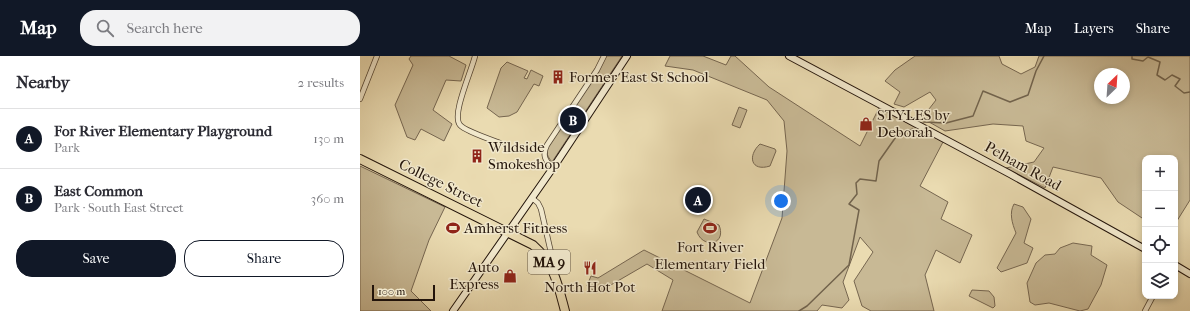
<!DOCTYPE html>
<meta charset="utf-8">
<style>
:root{--surface:#fff;--page:#f2f2f3;--text:#2b2b33;--muted:#7c7c81;--line:#e1e1e2;--accent:#111827}
body{margin:0;font-family:"IM FELL French Canon",serif;background:var(--page);color:var(--text)}
.controls{position:absolute;right:12px;bottom:12px;display:grid;overflow:hidden;border-radius:8px;box-shadow:0 2px 6px #0003}
.controls button{width:36px;height:36px;display:grid;place-items:center;padding:0;border:0;border-bottom:1px solid var(--line);background:var(--surface);color:var(--text);font:20px sans-serif}
.compass{position:absolute;left:734px;top:12px;width:36px;height:36px;border-radius:50%;background:var(--surface);box-shadow:0 2px 6px #0003;rotate:25deg}
.scale{position:absolute;left:12px;bottom:10px;width:63px;box-sizing:border-box;padding-left:4px;border:2px solid #23140a;border-top:0;font-size:11px;line-height:14px;white-space:nowrap;color:#23140a;-webkit-text-stroke:3px #f1e8cc;paint-order:stroke}
.you{position:absolute;left:421px;top:145px;width:14px;height:14px;margin:-10px;border:3px solid #fff;border-radius:50%;background:#1a73e8;box-shadow:0 0 0 6px #1a73e833}
.badge{display:grid;place-items:center;width:26px;height:26px;border-radius:50%;background:var(--accent);color:#fff;font-size:13px;font-weight:700}
.pin{position:absolute;translate:-50% -50%;border:2px solid #fff;box-shadow:0 1px 4px #0006}
.list{margin:0;padding:0;list-style:none}
h2{display:flex;justify-content:space-between;align-items:center;height:52px;margin:0;padding:0 16px;font-size:17px}
h2 small{font-size:13px;font-weight:400;color:var(--muted)}
.list li{display:grid;grid-template-columns:26px 1fr auto;gap:12px;align-items:center;box-sizing:border-box;height:60px;padding:0 16px;border-top:1px solid var(--line)}
.list b{display:block;font-size:15px;white-space:nowrap}
.list p{margin:0;font-size:13px;white-space:nowrap;color:var(--muted)}
.list em{font-size:13px;font-style:normal;color:var(--muted)}
.actions{display:flex;gap:8px;padding:12px 16px}
.actions a{flex:1;padding:9px 0;border:1px solid var(--accent);border-radius:16px;text-align:center;font-size:14px;color:var(--accent)}
.actions .main{background:var(--accent);color:#fff}
.icon{flex:none;width:22px;height:22px;fill:none;stroke:currentColor;stroke-width:2;stroke-linecap:round;stroke-linejoin:round}
.map{position:relative;flex:none;width:830px;height:255px;overflow:hidden}
header{display:flex;align-items:center;gap:24px;box-sizing:border-box;height:56px;padding:0 20px;background:var(--accent);color:#fff}
header strong{font-size:19px}
nav{display:flex;gap:22px;margin-inline-start:auto;font-size:14px}
.search{width:280px;height:36px;background:var(--page);display:flex;align-items:center;gap:10px;box-sizing:border-box;padding:0 14px;border-radius:16px;color:var(--muted);font-size:15px}
main{display:flex}
aside{flex:1;background:var(--surface)}
.map>svg:first-child{display:block}
.green{fill:#c8b995;stroke:#766650;fill-rule:evenodd}
.lines{fill:none;stroke-linecap:round;stroke-linejoin:round}
.stream{stroke:#72634c;stroke-width:1.5}
.street-casing{stroke:#554634;stroke-width:6}
.secondary-casing{stroke:#23140a;stroke-width:8}
.highway-casing{stroke:#23140a;stroke-width:10}
.street{stroke:#f1e8cc;stroke-width:4.5}
.secondary{stroke:#f1e8cc;stroke-width:6}
.highway{stroke:#eadbb1;stroke-width:8}
.labels{text-anchor:middle;stroke-width:3;stroke-linejoin:round;paint-order:stroke}
.shield{fill:#f1e8cc;stroke:#615444;stroke-width:1}
.shield-label{font-size:14px;font-weight:bold;fill:#23140a}
.poi-label{font-size:15px;fill:#23140a;stroke:#f1e8cc;text-anchor:start}
.street-label{font-size:15px;fill:#23140a;stroke:#f1e8cc}
</style>
<header>
<strong>Map</strong>
<div class="search"><svg class="icon" aria-label="search" viewBox="0 0 24 24"><circle cx="10" cy="10" r="6"/><path d="M15 15l6 6"/></svg>Search here</div>
<nav><a>Map</a><a>Layers</a><a>Share</a></nav>
</header>
<main>
<aside>
<h2>Nearby<small>2 results</small></h2>
<ul class="list">
<li><span class="badge">A</span><div><b>For River Elementary Playground</b><p>Park</p></div><em>130 m</em></li>
<li><span class="badge">B</span><div><b>East Common</b><p>Park · South East Street</p></div><em>360 m</em></li>
</ul>
<div class="actions"><a class="main">Save</a><a>Share</a></div>
</aside>
<div class="map">
<svg width="830" height="255" viewBox="0 0 830 255">
<rect width="100%" height="100%" fill="#eadbb1"/>
<filter id="stains"><feTurbulence type="fractalNoise" baseFrequency=".005" numOctaves="4"/><feColorMatrix values="0 0 0 0 .2 0 0 0 0 .09 0 0 0 0 .02 0 0 0 .5 -.17"/></filter>
<radialGradient id="worn" r=".72"><stop offset=".6" stop-color="#630" stop-opacity="0"/><stop offset="1" stop-color="#630" stop-opacity=".3"/></radialGradient>
<g class="green">
<path d="M51 0H89L106 9 101 25 86 24 73 54 92 68 84 85 61 73 55 84 47 81 35 49 53 9 49 3Z"/>
<path d="M246 0H262L192 106C187 100 186 97 188 90Z"/>
<path d="M310 0H343L366 9 371 0H375L409 31 500 90 519 52 583 86 560 130 588 146 581 163 612 179 600 207 576 194 565 219 574 255H511L502 250 494 225 513 196 500 181 483 226 489 244 482 252 462 249 457 255H302L313 224 287 208 237 237 227 230 231 220 238 222 284 194 390 247 422 162 427 95 424 65 407 44 333 14 305 10Z"/>
<path d="M555 0H639L642 8 661 18 675 11 679 0H830V144L815 168V102H785V164L758 146 741 122 693 111 685 132 646 112 674 106 684 92 666 85 663 70 633 68 585 75 562 62 576 44 570 36 544 51 534 48 540 36 525 25 535 14ZM740 18H764V42H740Z"/>
<path d="M147 6 168 15 164 22 167 23 171 14 183 20 179 30 174 28 157 56 149 60 139 61 127 52 141 12Z"/>
<path d="M379 51 387 54 380 72 372 69Z"/>
<path d="M400 88 415 93 416 95 410 110C391 116 387 100 400 88Z"/>
<path d="M0 110 85 151 69 184 51 235 71 255H0Z"/>
<path d="M342 135 346 136 347 145 345 152 342 154 327 148 331 138 334 139Z"/>
<path d="M654 148 663 151 671 163 664 187 673 192 667 207 641 216 637 212 656 177C652 167 649 157 654 148Z"/>
<path d="M344 163 359 169C367 189 343 193 337 176Z"/>
<path d="M713 187 732 190 731 199 747 209 741 229 728 253 720 255 689 247 675 249 670 246 667 227 676 207 685 199 695 198 700 192Z"/>
<path d="M612 234 629 235 634 241 635 250 633 252 609 240Z"/>
</g>
<g class="lines">
<g class="stream">
<path d="M772 0V3L783 5 788 1 800 6 797 19 805 24 812 19 820 23 815 30 824 37 830 36"/>
<path d="M563 66 586 67 613 60 623 35 650 46 668 39 676 15 684 0"/>
<path d="M439 255 447 250 489 209 499 154 489 148 497 138 496 127 500 123 516 125 519 105 538 78 553 73"/>
</g>
<g class="street-casing">
<g id="street">
<path d="M115 0C112 14 91 59 100 69 105 75 132 84 140 87"/>
<path d="M0 43 17 0"/>
<path d="M193 112C185 105 182 99 187 89L237 14 244 0"/>
<path d="M172 142 178 147 181 153 195 214"/>
<path d="M785 255 793 240"/>
</g>
</g>
<g class="secondary-casing">
<g id="secondary">
<path d="M429 0 650 118 785 193"/>
<path d="M815 209 830 218"/>
<path d="M93 255 197 106 267 0"/>
</g>
</g>
<g class="highway-casing">
<path id="highway" d="M0 103 173 189C194 207 198 229 205 255"/>
</g>
<use href="#street" class="street"/>
<use href="#secondary" class="secondary"/>
<use href="#highway" class="highway"/>
</g>
<defs>
<g id="building-bare" transform="scale(1.08)"><path d="M-4-6H4V6H1V3H-1V6H-4ZM-2.5-4.3h1.7v1.8h-1.7ZM.8-4.3h1.7v1.8H.8ZM-2.5-1h1.7V.8h-1.7ZM.8-1h1.7V.8H.8Z" fill="#8f2418" stroke="#f1e8cc" stroke-width="2.5" paint-order="stroke"/></g>
<g id="shop-bare" transform="scale(1.08)"><path d="M-5-2.5h2.3a2.7 3.5 0 0 1 5.4 0H5L5.5 6h-11ZM-1.5-2.5h3a1.5 2.3 0 0 0-3 0Z" fill="#8f2418" stroke="#f1e8cc" stroke-width="2.5" paint-order="stroke"/></g>
<g id="stadium-bare" transform="scale(1.08)"><path d="M0-5a6.5 5 0 1 0 0 10a6.5 5 0 1 0 0-10ZM-3.5-1.8h7v3.6h-7Z" fill="#8f2418" stroke="#f1e8cc" stroke-width="2.5" paint-order="stroke"/></g>
<g id="restaurant-bare" transform="scale(1.08)"><path d="M-5-6h1v4h1v-4h1v4h1v-4h1v5L-1.5 .5V6h-2V.5L-5-1ZM5-6V6H3V1.5H1.5Q1.5-4 5-6Z" fill="#8f2418" stroke="#f1e8cc" stroke-width="2.5" paint-order="stroke"/></g>
</defs>
<g fill-rule="evenodd">
<use href="#building-bare" x="198" y="21"/>
<use href="#shop-bare" x="506" y="68"/>
<use href="#building-bare" x="117" y="100"/>
<use href="#stadium-bare" x="93" y="172"/>
<use href="#stadium-bare" x="350" y="172"/>
<use href="#restaurant-bare" x="230" y="212"/>
<use href="#shop-bare" x="150" y="220"/>
</g>
<g class="labels">
<rect class="shield" x="168" y="194" width="42" height="24" rx="3"/>
<g class="shield-label">
<text x="189" y="211">MA 9</text>
</g>
<g class="poi-label">
<text x="209" y="26">Former East St School</text>
<text x="517" y="64">STYLES by<tspan x="517" dy="17">Deborah</tspan></text>
<text x="128" y="96">Wildside<tspan x="128" dy="17">Smokeshop</tspan></text>
<text x="104" y="177">Amherst Fitness</text>
<text x="350" y="196" text-anchor="middle">Fort River<tspan x="350" dy="17">Elementary Field</tspan></text>
<text x="139" y="216" text-anchor="end">Auto<tspan x="139" dy="17">Express</tspan></text>
<text x="230" y="236" text-anchor="middle">North Hot Pot</text>
</g>
<g class="street-label">
<text transform="translate(663 110) rotate(29)" y="5">Pelham Road</text>
<text transform="translate(81 127) rotate(26)" y="5">College Street</text>
</g>
</g>
<rect width="100%" height="100%" filter="url(#stains)"/>
<rect width="100%" height="100%" fill="url(#worn)"/>
</svg>
<div class="controls">
<button>+</button>
<button>−</button>
<button><svg class="icon" aria-label="locate" viewBox="0 0 24 24"><circle cx="12" cy="12" r="6"/><path d="M12 2v4M12 18v4M2 12h4M18 12h4"/></svg></button>
<button><svg class="icon" aria-label="layers" viewBox="0 0 24 24"><path d="M12 4l9 5-9 5-9-5zM3 14l9 5 9-5"/></svg></button>
</div>
<svg class="compass" viewBox="-18 -18 36 36"><path d="M0-13l5 13h-10z" fill="#e53935"/><path d="M0 13l5-13h-10z" fill="#7c7c81"/></svg>
<div class="scale">100 m</div>
<div class="you"></div>
<div class="pin badge" style="left:338px;top:144px">A</div>
<div class="pin badge" style="left:213px;top:64px">B</div>
</div>
</main>
